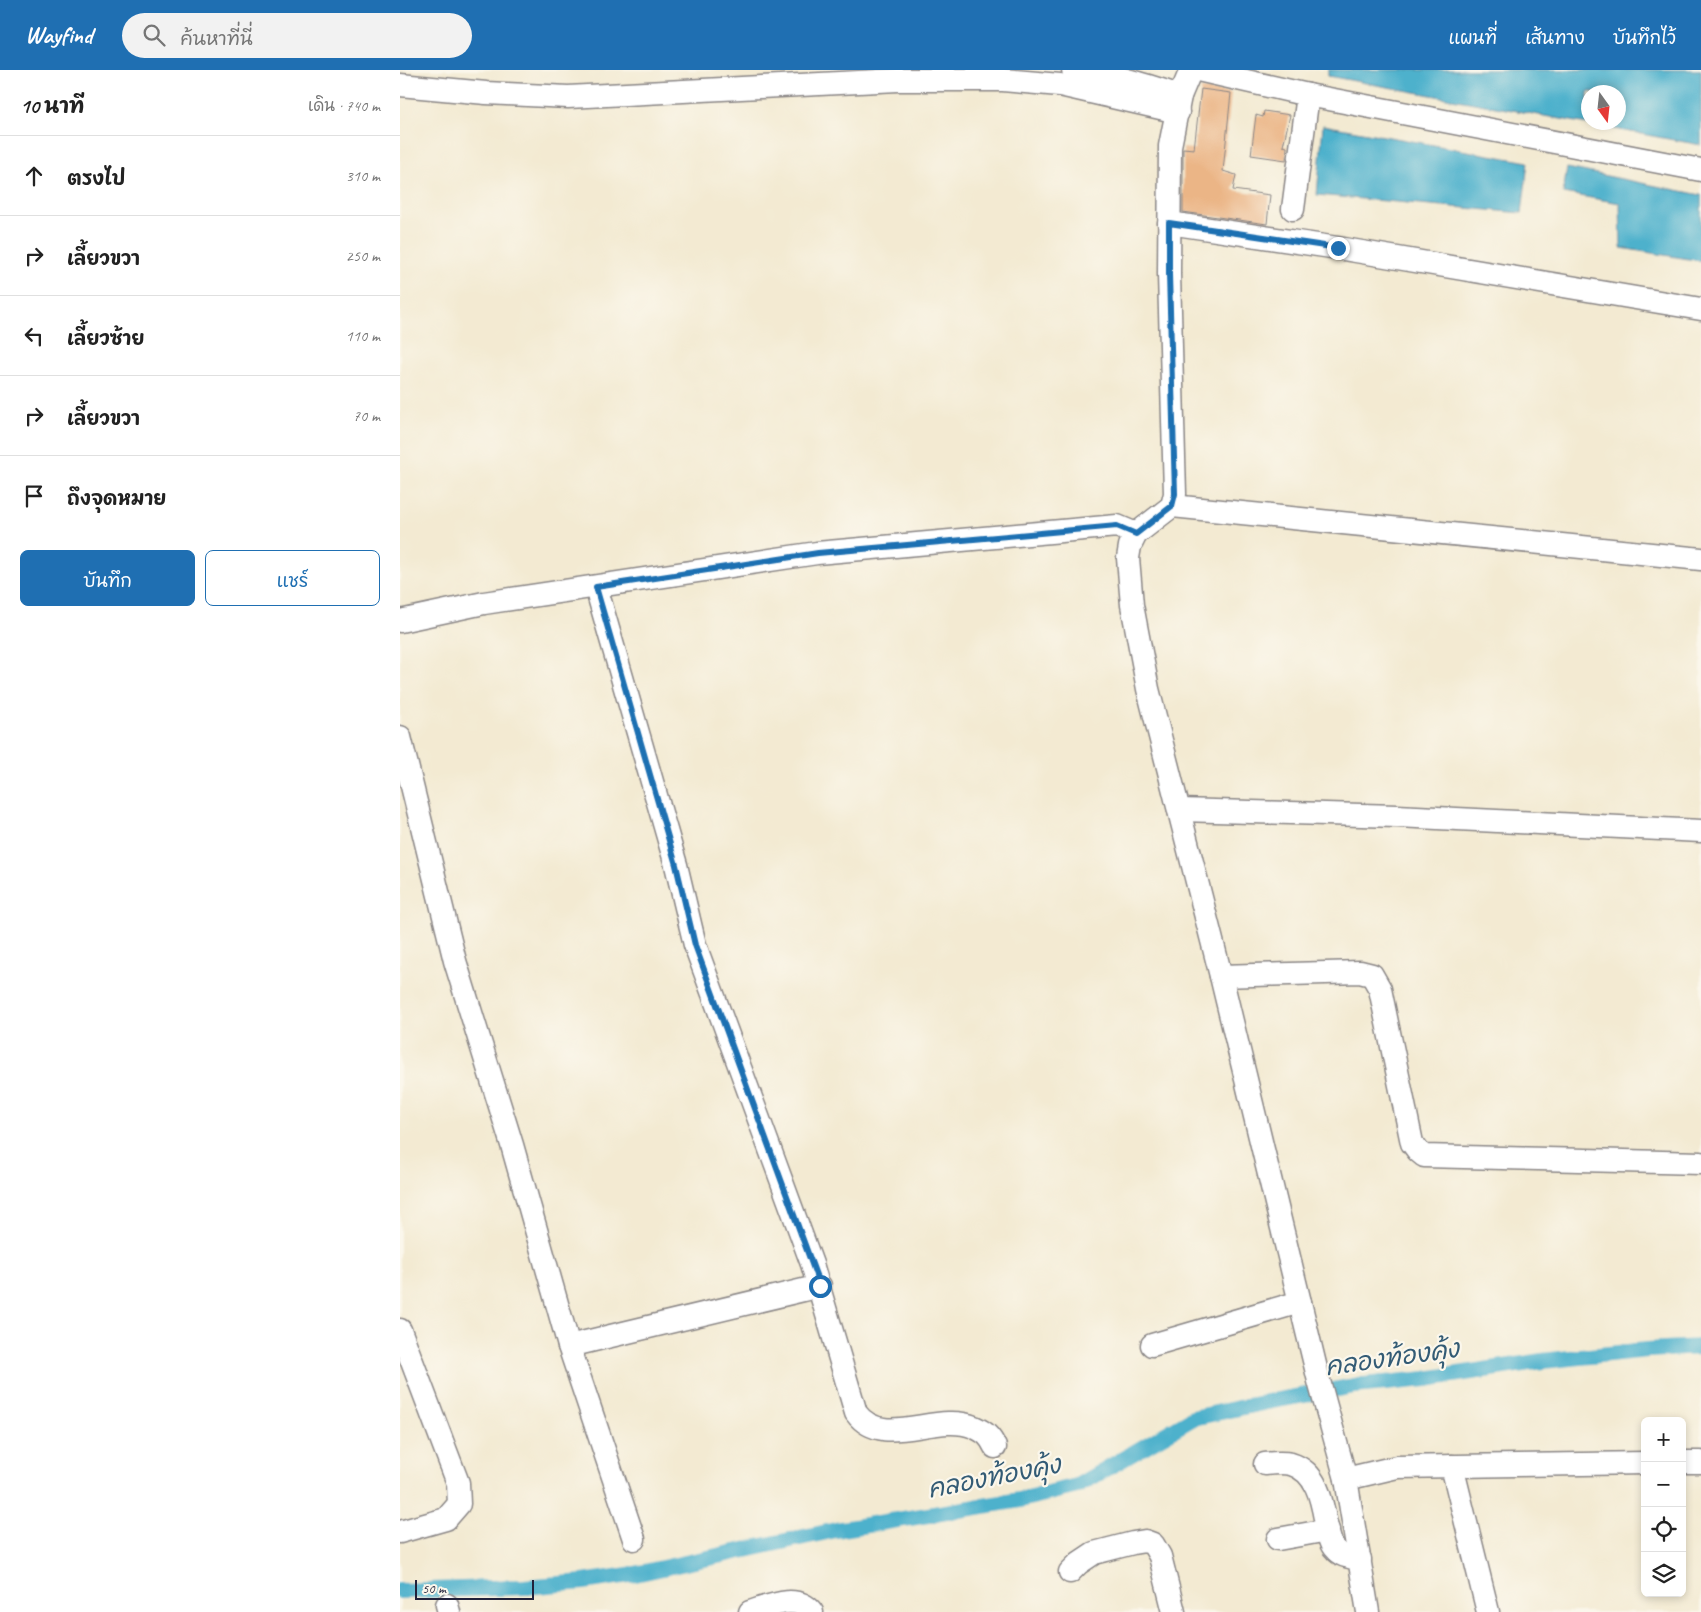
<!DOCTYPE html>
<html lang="th">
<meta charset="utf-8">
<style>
:root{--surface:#fff;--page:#f2f2f2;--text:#222;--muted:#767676;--line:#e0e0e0;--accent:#1f6fb2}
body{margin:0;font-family:Caveat,"Playpen Sans Thai",sans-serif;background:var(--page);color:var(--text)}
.controls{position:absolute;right:15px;bottom:15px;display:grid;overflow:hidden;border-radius:8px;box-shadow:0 2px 8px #0003}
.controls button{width:45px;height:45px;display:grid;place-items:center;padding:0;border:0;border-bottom:1px solid var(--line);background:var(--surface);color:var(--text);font:25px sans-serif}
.compass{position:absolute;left:1181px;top:15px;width:45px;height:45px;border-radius:50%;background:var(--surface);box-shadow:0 2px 8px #0003;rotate:165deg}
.scale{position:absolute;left:15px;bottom:12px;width:119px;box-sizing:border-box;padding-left:5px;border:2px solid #22223b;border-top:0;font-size:14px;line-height:18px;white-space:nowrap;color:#22223b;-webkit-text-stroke:4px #fbf7ec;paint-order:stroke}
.stop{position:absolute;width:15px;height:15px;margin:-11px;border:4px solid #1f6fb2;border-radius:50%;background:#fff}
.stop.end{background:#1f6fb2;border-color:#fff;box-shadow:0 1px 5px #0008}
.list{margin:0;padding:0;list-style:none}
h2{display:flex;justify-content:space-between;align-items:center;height:65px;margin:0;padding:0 20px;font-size:21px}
h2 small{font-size:16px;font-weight:400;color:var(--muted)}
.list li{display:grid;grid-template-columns:32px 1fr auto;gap:15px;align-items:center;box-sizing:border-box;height:80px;padding:0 20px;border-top:1px solid var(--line)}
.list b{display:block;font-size:19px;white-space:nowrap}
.list em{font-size:16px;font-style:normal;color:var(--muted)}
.actions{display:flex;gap:10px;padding:15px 20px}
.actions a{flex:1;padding:11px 0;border:1px solid var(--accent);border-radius:8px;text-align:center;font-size:18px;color:var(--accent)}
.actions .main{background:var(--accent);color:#fff}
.icon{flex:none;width:28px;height:28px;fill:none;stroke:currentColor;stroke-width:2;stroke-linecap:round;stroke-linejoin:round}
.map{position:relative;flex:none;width:1301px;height:1542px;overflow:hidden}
header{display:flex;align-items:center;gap:30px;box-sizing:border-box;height:70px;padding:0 25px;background:var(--accent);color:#fff}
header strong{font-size:24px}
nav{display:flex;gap:28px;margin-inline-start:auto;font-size:18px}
.search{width:350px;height:45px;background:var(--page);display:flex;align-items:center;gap:12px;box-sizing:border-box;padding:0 18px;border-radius:28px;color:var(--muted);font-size:19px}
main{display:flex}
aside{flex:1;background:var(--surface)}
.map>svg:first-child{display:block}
.water{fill:#4db1cc;stroke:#386a84;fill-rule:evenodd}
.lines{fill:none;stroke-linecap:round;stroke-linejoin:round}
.canal{stroke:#4db1cc;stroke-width:16}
.building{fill:#ebb586}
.minor-casing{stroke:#8a8686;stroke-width:25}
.minor{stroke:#fff;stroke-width:22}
.route{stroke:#1f6fb2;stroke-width:6}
.labels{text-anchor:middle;stroke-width:4.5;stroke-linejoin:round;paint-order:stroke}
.water-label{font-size:25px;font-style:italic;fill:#335b75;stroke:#fbf7ec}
</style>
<header>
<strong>Wayfind</strong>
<div class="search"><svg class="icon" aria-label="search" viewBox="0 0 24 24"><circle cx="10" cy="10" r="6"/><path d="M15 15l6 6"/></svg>ค้นหาที่นี่</div>
<nav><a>แผนที่</a><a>เส้นทาง</a><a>บันทึกไว้</a></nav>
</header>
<main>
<aside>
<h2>10 นาที<small>เดิน · 740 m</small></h2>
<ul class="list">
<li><svg class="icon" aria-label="ahead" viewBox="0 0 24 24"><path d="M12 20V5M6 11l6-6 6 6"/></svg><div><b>ตรงไป</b></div><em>310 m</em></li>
<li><svg class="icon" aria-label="right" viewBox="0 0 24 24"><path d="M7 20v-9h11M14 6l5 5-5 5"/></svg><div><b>เลี้ยวขวา</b></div><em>250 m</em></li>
<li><svg class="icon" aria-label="left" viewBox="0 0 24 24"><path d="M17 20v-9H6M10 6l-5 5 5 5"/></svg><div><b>เลี้ยวซ้าย</b></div><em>110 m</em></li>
<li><svg class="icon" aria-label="right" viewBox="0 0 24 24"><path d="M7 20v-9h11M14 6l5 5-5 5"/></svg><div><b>เลี้ยวขวา</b></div><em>70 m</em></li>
<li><svg class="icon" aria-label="arrive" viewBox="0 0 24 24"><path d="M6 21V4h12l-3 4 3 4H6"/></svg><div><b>ถึงจุดหมาย</b></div></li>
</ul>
<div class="actions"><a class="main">บันทึก</a><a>แชร์</a></div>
</aside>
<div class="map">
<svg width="1301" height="1542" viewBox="0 0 1301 1542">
<rect width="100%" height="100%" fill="#fbf7ec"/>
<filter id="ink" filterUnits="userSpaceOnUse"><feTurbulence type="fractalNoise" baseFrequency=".02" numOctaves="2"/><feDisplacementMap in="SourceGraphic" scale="10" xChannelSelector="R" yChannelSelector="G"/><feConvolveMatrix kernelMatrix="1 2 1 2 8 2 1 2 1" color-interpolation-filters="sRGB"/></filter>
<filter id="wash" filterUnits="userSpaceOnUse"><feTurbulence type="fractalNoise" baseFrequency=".0096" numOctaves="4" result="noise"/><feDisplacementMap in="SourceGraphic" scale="20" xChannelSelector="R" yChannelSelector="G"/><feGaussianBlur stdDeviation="1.12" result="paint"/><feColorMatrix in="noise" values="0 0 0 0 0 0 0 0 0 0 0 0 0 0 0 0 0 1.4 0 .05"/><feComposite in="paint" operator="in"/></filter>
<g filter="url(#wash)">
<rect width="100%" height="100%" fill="#f3ead2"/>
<g class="water">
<path d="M928 0H1301V75L928 6ZM1188 22H1218V52H1188Z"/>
<path d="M923 55 1128 92 1122 143 917 125Z"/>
<path d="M1167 98 1301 125V191L1221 178 1220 133 1163 123Z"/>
</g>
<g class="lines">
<path class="canal" d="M0 1521 124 1517 183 1512 235 1504 436 1460 620 1430 677 1416 793 1348 867 1332 954 1316 1026 1309 1142 1291 1247 1280 1301 1277"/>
</g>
<g id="blocks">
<g class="building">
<path d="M801 19 831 23 823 101 836 105 833 120 870 125 867 154 783 142V78L794 79Z"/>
<path d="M864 41 890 45 883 76 887 77 886 90 851 85 856 45 863 47Z"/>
</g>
</g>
</g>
<g filter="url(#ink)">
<use href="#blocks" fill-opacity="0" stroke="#8a8686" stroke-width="1"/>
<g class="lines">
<g class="minor-casing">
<g id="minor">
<path d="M673 0C710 3 745 15 780 26"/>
<path d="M791 0 780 26 770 76 769 204 775 424 772 436 736 464 730 476 728 488 732 535 748 619 821 906 919 1311 946 1409 968 1542"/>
<path d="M798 0 908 25 1301 100"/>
<path d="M0 15 86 23 168 27 498 10H603L660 15 778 42"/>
<path d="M893 139 908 25"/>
<path d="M769 153 938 178 1301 239"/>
<path d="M772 436 1301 489"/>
<path d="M196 517 276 795 295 875 412 1194 456 1343C483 1380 536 1341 574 1357 585 1362 590 1366 595 1377"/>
<path d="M0 551 84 533 417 483 717 456 736 464"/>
<path d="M0 667 55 891 112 1075 169 1276 234 1469"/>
<path d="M779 740 997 746 1301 761"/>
<path d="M821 906 960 902 972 905 980 919 1012 1073 1018 1081 1024 1086 1301 1093"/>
<path d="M0 1260 58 1413 59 1434 46 1449 0 1462"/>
<path d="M752 1275 900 1232"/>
<path d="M169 1276 420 1216"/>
<path d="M1282 1392H1301"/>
<path d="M865 1394C873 1393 883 1392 891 1394 918 1402 922 1432 926 1454 928 1462 929 1473 935 1479 941 1487 951 1487 960 1489"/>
<path d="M1052 1396 1088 1542"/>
<path d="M946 1409 997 1397 1245 1393"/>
<path d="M878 1469 928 1460"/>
<path d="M670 1502 679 1493 694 1483 733 1473 745 1471 753 1474 760 1486 774 1542"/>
<path d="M47 1535 49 1542"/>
<path d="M350 1542C369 1536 397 1523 412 1542"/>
</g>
</g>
<use href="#minor" class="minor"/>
</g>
</g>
<g class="lines" filter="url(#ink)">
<path class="route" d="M420 1216 295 875 276 795 196 517 418 483 717 456 736 464 772 436 775 424 769 204V153L938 178"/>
</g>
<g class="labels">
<g class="water-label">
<text transform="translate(992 1287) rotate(-8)" y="9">คลองท้องคุ้ง</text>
<text transform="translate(594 1406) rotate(-11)" y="9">คลองท้องคุ้ง</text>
</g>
</g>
</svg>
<div class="controls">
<button>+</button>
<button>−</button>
<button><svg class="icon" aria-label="locate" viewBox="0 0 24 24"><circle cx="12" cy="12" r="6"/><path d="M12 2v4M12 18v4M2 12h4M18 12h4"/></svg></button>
<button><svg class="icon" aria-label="layers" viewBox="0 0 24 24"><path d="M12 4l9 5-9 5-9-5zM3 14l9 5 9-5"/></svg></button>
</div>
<svg class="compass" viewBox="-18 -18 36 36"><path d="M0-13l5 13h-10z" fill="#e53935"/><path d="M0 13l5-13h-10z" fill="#767676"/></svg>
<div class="scale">50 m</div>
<div class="stop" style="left:420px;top:1216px"></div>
<div class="stop end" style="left:938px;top:178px"></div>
</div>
</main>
